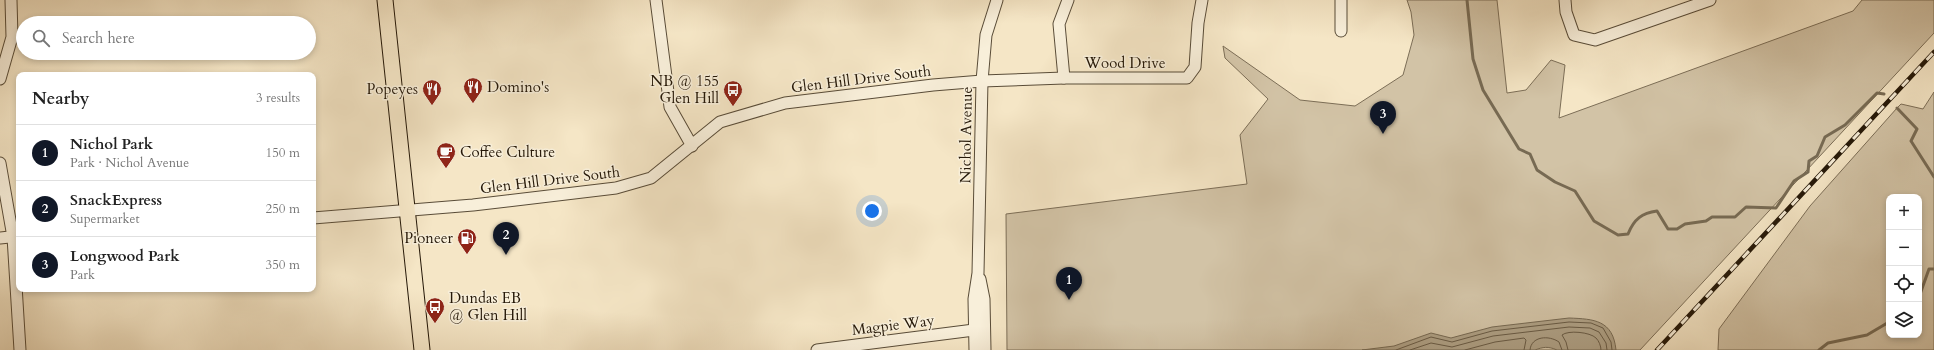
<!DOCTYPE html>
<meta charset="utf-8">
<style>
:root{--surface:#fff;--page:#f6f6f6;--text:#222;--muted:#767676;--line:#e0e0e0;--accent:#111827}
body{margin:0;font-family:Cardo,serif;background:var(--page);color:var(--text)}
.controls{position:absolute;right:12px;bottom:12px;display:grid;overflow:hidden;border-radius:8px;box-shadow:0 2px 6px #0003}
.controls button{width:36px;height:36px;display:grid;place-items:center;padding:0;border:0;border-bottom:1px solid var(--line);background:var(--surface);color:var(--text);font:20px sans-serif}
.you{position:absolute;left:872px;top:211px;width:14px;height:14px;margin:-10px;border:3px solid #fff;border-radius:50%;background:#1a73e8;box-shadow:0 0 0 6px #1a73e833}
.badge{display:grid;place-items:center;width:26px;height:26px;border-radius:50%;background:var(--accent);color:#fff;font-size:13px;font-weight:700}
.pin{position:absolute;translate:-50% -33px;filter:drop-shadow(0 1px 2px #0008)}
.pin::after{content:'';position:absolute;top:21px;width:14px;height:12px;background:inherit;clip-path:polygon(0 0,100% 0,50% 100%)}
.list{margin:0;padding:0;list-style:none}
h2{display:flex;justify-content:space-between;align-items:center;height:52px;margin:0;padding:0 16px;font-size:17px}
h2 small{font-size:13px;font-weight:400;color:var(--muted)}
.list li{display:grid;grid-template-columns:26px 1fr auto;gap:12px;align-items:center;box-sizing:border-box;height:56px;padding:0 16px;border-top:1px solid var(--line)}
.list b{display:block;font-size:15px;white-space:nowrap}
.list p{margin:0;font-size:13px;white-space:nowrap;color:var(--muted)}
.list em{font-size:13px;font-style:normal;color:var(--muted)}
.icon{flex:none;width:22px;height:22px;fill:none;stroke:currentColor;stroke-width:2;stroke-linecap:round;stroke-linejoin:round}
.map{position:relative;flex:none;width:1934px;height:350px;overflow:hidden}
.search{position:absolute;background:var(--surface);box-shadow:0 2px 6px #0003;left:16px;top:16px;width:300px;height:44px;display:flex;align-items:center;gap:10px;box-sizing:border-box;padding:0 14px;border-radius:22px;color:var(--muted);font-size:15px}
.panel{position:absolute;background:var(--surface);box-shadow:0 2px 6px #0003;left:16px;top:72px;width:300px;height:220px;border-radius:8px}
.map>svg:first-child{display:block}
.green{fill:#d2c3a6;stroke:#7c6e57;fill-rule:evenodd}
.water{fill:#aea085;stroke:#776a53}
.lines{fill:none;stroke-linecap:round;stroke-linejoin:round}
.shore{stroke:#6a5c46;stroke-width:1}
.stream{stroke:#776a53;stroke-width:3}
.minor-casing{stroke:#594c38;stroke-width:13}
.major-casing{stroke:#251808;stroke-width:17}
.minor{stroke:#f8efda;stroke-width:11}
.major{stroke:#f5e6c6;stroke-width:15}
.rail-casing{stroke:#251808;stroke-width:4.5}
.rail{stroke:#f8efda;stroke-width:3;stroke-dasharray:9;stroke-linecap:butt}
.labels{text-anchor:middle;stroke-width:3;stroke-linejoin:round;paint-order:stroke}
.street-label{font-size:15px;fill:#251808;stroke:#f8efda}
.poi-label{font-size:15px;fill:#251808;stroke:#f8efda;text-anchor:end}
</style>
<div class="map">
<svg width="1934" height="350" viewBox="0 0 1934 350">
<rect width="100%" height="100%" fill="#f5e6c6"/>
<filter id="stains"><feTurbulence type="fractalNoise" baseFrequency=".005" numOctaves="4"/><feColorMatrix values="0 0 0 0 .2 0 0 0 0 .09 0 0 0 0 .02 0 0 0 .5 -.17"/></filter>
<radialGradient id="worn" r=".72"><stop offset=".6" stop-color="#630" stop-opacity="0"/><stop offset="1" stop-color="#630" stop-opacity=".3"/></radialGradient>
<g class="green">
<path d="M1407 0H1497L1507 93 1526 90 1551 60 1565 65 1559 118 1853 11 1862 0H1934V33L1640 350H1007L1006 214 1247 184 1240 135 1268 99 1225 58 1223 46 1300 100 1355 106 1403 75 1414 35 1411 12Z"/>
<path d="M1934 92V350H1718L1719 329 1810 206 1897 108 1901 104 1923 109ZM1889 197H1919V335H1889Z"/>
</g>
<path class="water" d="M1569 318C1594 319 1613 320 1616 350H1557C1548 346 1543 347 1535 350H1362L1394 346 1431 333 1451 338 1492 327Z"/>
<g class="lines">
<g class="shore">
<path d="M1396 350 1431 337 1452 342 1492 331 1569 322 1591 323 1603 328 1611 342 1612 350"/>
<path d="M1410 350 1431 343 1452 347 1493 336 1569 327 1590 328 1599 332 1606 343 1607 350"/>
<path d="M1465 350 1495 342 1524 338 1526 340 1524 350"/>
<path d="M1530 350C1531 336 1549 335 1559 342L1562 350"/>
<path d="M1568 350 1566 342 1562 335C1568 330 1590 332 1596 338 1599 341 1601 346 1601 350"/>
</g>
<g class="stream">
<path d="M1467 0 1473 59 1483 90 1519 149 1530 154 1537 170 1555 182 1575 191 1594 221 1618 235 1628 234C1634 219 1642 213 1657 211L1668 229H1677L1685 224 1706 221 1712 217H1735L1746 207 1776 208 1794 181 1808 172 1809 161 1817 156 1825 137 1845 125 1877 93 1884 94"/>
<path d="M1897 108 1917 129 1911 141 1934 177"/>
<path d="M1919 297 1929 269H1934"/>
<path d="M1819 350 1828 343 1867 335 1889 322"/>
</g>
<g class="minor-casing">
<g id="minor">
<path d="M656 0 670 107 692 146"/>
<path d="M1341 0V31"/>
<path d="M1565 0 1566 12 1574 35 1595 40 1710 0"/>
<path d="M1064 78 1059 24 1068 0"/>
<path d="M0 79 12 37 11 0"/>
<path d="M0 163 13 237 20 350"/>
<path d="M313 218 473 205 616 188 651 178 720 122 785 103 933 85 982 81 1064 78H1187L1195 67 1198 23 1202 0"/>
<path d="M0 238 19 236"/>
<path d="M980 279 984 299 985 350"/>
<path d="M817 350 974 330"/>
<path d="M975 350 974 299 978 273 982 81 986 35 997 0"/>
</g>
</g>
<g class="major-casing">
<path id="major" d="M385 0 422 350"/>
</g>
<use href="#minor" class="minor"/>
<use href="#major" class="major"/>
<g class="rail-casing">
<path id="rail" d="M1657 350 1934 52"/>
</g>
<use href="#rail" class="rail"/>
</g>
<defs>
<g id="restaurant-pin" transform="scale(1)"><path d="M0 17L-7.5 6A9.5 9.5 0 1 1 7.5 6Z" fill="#8f2418" stroke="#f8efda"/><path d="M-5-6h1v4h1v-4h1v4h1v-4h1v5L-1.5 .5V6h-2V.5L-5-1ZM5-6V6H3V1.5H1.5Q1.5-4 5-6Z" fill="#fff"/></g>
<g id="bus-pin" transform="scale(1)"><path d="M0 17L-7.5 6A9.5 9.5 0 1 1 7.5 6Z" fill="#8f2418" stroke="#f8efda"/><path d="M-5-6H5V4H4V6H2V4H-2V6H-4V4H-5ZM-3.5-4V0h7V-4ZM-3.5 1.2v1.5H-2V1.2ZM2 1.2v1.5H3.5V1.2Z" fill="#fff"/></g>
<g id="cafe-pin" transform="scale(1)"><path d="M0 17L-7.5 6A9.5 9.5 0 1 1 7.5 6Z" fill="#8f2418" stroke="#f8efda"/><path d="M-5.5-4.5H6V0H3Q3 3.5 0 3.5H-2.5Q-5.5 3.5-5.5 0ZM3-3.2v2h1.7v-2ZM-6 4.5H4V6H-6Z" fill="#fff"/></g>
<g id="fuel-pin" transform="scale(1)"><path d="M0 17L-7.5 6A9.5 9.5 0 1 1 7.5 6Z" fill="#8f2418" stroke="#f8efda"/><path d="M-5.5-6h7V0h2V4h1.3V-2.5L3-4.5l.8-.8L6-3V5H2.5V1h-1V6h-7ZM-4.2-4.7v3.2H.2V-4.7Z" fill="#fff"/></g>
</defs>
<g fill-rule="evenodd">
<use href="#restaurant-pin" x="473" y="87"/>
<use href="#restaurant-pin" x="432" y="89"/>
<use href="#bus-pin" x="733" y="90"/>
<use href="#cafe-pin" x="446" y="152"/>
<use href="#fuel-pin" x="467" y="238"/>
<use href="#bus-pin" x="435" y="307"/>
</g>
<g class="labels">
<g class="street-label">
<text x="1125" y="68">Wood Drive</text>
<text transform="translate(861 79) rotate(-7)" y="5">Glen Hill Drive South</text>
<text transform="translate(966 135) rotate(-89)" y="5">Nichol Avenue</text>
<text transform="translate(550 180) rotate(-7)" y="5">Glen Hill Drive South</text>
<text transform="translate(893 325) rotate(-7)" y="5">Magpie Way</text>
</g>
<g class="poi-label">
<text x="719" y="86">NB @ 155<tspan x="719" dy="17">Glen Hill</tspan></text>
<text x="487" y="92" text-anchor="start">Domino's</text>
<text x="418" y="94">Popeyes</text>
<text x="460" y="157" text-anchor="start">Coffee Culture</text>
<text x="453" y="243">Pioneer</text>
<text x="449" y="303" text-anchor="start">Dundas EB<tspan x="449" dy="17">@ Glen Hill</tspan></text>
</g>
</g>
<rect width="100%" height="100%" filter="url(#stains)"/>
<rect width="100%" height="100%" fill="url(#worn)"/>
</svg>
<div class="controls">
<button>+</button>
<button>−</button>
<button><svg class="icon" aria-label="locate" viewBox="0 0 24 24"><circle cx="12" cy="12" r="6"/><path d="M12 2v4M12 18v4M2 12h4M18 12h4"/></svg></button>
<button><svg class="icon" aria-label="layers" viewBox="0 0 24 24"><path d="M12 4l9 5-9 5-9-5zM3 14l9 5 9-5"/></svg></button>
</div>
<div class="you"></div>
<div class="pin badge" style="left:1069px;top:300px">1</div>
<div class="pin badge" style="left:506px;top:255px">2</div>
<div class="pin badge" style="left:1383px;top:134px">3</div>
<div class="search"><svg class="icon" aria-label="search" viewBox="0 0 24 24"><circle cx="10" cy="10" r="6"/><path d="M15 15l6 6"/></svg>Search here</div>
<section class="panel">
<h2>Nearby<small>3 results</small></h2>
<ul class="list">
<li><span class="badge">1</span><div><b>Nichol Park</b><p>Park · Nichol Avenue</p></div><em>150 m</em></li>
<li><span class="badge">2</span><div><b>SnackExpress</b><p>Supermarket</p></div><em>250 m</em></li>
<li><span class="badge">3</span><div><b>Longwood Park</b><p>Park</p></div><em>350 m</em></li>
</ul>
</section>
</div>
